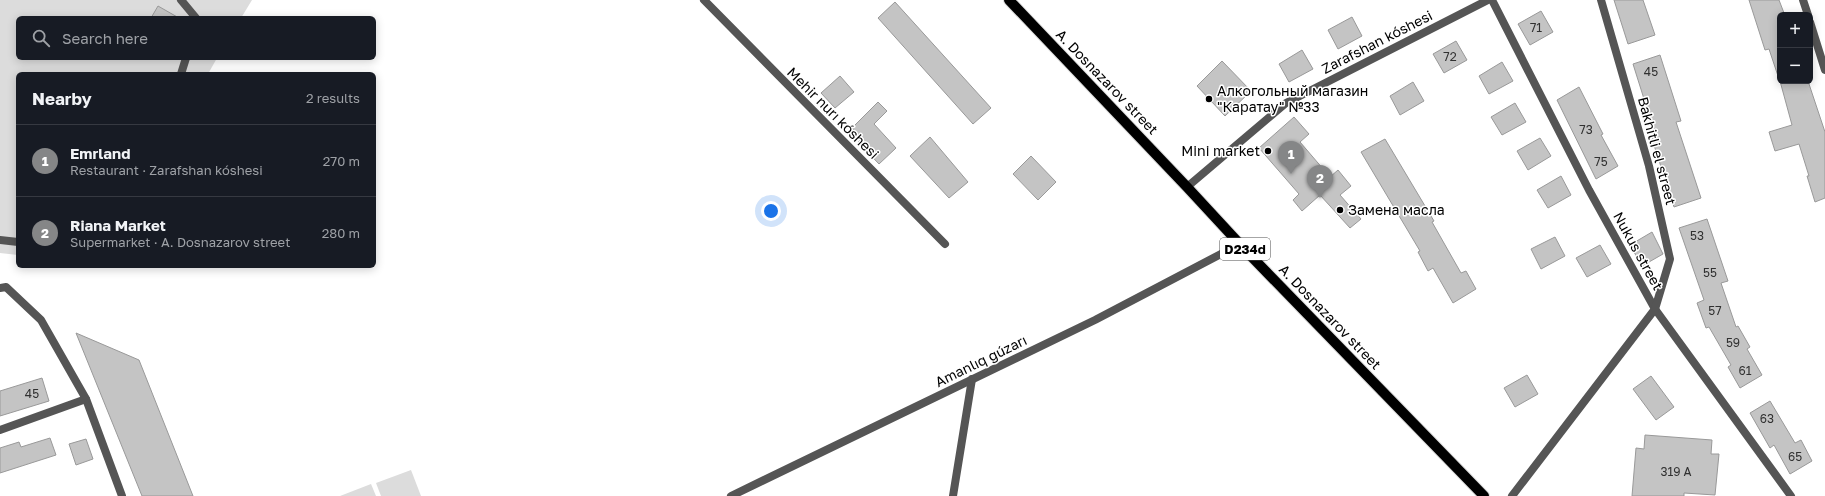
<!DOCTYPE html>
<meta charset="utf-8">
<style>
:root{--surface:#171b24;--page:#242831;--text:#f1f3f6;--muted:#9ea1a6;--line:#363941;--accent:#858687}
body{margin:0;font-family:"Golos Text",sans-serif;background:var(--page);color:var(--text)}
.controls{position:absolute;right:12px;top:12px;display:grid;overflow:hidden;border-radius:6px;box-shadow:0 2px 10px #0003}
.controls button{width:36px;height:36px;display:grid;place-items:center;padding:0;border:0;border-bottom:1px solid var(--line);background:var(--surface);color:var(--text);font:20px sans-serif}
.you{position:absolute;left:771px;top:211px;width:14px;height:14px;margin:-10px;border:3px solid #fff;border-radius:50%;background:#1a73e8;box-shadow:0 0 0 6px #1a73e833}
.badge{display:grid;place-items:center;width:26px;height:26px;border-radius:50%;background:var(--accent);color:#fff;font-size:13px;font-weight:700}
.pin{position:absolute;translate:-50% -33px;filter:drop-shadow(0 1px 2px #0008)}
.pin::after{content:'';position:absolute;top:21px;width:14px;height:12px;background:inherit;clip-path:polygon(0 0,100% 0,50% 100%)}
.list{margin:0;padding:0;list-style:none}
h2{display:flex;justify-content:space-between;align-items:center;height:52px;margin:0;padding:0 16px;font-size:17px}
h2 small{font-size:13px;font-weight:400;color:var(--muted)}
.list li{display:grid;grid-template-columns:26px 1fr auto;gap:12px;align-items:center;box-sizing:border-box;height:72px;padding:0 16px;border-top:1px solid var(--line)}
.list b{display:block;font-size:15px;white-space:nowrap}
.list p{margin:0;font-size:13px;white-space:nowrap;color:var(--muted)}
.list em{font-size:13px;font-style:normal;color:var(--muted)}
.icon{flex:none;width:22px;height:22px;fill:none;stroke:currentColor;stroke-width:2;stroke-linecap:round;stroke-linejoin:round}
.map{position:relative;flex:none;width:1825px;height:496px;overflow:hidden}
.search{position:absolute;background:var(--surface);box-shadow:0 2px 10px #0003;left:16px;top:16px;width:360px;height:44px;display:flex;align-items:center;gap:10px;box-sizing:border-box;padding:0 14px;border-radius:6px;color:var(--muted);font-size:15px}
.panel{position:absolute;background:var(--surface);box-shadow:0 2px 10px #0003;left:16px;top:72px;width:360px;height:196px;border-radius:6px}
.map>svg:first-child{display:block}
.green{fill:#dcdcdc}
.building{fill:#c4c4c4;stroke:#999}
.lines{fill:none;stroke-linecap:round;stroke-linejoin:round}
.primary-casing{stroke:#dbdbdb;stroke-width:12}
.service{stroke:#555;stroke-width:8}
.minor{stroke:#555;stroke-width:8}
.tertiary{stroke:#555;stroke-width:8}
.primary{stroke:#000;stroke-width:10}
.poi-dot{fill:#000;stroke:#fff;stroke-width:1.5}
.labels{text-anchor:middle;stroke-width:3;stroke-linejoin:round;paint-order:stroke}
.number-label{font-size:12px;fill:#313131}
.shield{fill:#fff;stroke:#4c4c4c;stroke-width:1}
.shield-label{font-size:13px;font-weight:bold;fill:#000}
.street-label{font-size:14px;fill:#000;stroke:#fff}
.poi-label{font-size:14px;fill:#000;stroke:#fff;text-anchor:start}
</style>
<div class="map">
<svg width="1825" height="496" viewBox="0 0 1825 496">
<rect width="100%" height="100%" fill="#fff"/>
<g class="green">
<path d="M0 0H252L241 18H18V58H217L208 74H18V255L0 253Z"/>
<path d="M411 470 421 496H381L376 483Z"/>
<path d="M371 484 376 496H340Z"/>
</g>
<g class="building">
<path d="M1614 0H1643L1655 35 1628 44Z"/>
<path d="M1749 0H1779L1784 13 1780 14V76H1778L1769 49 1765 50Z"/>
<path d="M895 2 991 108 973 124 878 18Z"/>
<path d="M158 6 179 18H151Z"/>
<path d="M1541 11 1553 32 1530 45 1518 24Z"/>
<path d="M1352 17 1362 36 1338 49 1328 30Z"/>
<path d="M1456 41 1467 60 1444 73 1433 54Z"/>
<path d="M1302 50 1313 69 1289 82 1279 64Z"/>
<path d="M1660 55 1681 121 1676 122 1701 198 1674 207 1652 139 1656 137 1633 64Z"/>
<path d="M1222 61 1251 91 1225 116 1197 86Z"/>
<path d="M1502 62 1513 81 1489 94 1479 76Z"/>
<path d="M840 76 854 92 835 108 821 93Z"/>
<path d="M1780 81H1808L1825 132V198L1815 202 1807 176H1809L1799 144 1775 151 1769 132 1792 125Z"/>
<path d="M1413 82 1424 101 1400 115 1390 96Z"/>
<path d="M1579 87 1603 134 1601 135 1618 166 1596 179 1557 100Z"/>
<path d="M878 102 887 111 874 124 896 148 879 164 858 142 862 138 852 128Z"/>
<path d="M1515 103 1526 122 1502 135 1491 117Z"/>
<path d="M1294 117 1309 134 1300 142 1330 177 1338 170 1351 186 1340 195 1361 219 1350 228 1320 195 1302 211 1293 200 1299 194 1259 148Z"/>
<path d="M930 137 968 182 949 198 910 156Z"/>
<path d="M1540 138 1551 156 1528 170 1517 151Z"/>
<path d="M1385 139 1434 221 1432 222 1461 273 1466 271 1476 289 1453 303 1433 268 1428 271 1418 252 1420 251 1361 152Z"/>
<path d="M1031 156 1056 182 1038 200 1013 174Z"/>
<path d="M1561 176 1571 195 1548 208 1537 190Z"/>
<path d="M1707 219 1728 281 1721 283 1736 327 1738 326 1750 347 1747 349 1762 375 1740 388 1728 367 1731 365 1709 327 1706 328 1697 303 1704 300 1679 228Z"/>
<path d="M1652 232 1663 254 1642 266 1630 245Z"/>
<path d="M1555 237 1565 256 1541 269 1531 249Z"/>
<path d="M1600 245 1611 264 1587 277 1576 258Z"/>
<path d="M76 333 139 360 193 496H142Z"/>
<path d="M1527 375 1538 394 1515 407 1504 388Z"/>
<path d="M1651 376 1674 407 1656 420 1633 389Z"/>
<path d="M42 378 49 401 0 416V391Z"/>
<path d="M1770 401 1795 443 1801 440 1812 461 1790 474 1774 445 1770 448 1750 413Z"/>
<path d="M1645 435 1712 440 1711 454H1719L1715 495 1684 493V496H1632L1636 448 1644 449Z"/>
<path d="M50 438 56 455 0 473V448L19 442 21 447Z"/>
<path d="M86 439 93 459 76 465 69 444Z"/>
</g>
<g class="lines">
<g class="primary-casing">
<path id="primary" d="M1009 0 1187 187 1248 253 1484 496"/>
</g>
<g class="service">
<path d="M181 0 196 18"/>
<path d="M181 74 186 58"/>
<path d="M0 240 18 242"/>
</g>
<g class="minor">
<path d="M704 0 945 244"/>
<path d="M1492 0 1589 190 1655 309 1791 496"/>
<path d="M1803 0 1808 15"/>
<path d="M1810 22 1825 70"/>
<path d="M1187 187 1286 103 1488 0"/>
<path d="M0 288 6 287 41 320 86 399 122 496"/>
<path d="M0 430 86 399"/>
<path d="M953 496 972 379"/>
<path d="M1512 496 1655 309 1670 259 1649 166 1601 0"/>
</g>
<path class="tertiary" d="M731 496 1095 320 1240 244"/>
<use href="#primary" class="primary"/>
</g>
<g class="poi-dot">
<circle cx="1209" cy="99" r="4"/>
<circle cx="1268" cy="151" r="4"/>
<circle cx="1340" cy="210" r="4"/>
</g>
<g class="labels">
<g class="number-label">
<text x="1536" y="32">71</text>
<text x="1450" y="61">72</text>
<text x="1651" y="76">45</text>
<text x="1586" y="134">73</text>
<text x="1601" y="166">75</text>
<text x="1697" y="240">53</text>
<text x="1710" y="277">55</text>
<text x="1715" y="315">57</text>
<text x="1733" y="347">59</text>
<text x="1745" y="375">61</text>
<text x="32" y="398">45</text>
<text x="1767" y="423">63</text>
<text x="1795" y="461">65</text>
<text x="1676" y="476">319 А</text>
</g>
<rect class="shield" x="1220" y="238" width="50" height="22" rx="3"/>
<g class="shield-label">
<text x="1245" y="254">D234d</text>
</g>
<g class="street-label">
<text transform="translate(1377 42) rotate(-27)" y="5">Zarafshan kóshesi</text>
<text transform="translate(1107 82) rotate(46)" y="5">A. Dosnazarov street</text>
<text transform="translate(833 113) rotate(45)" y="5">Mehir nurı kóshesi</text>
<text transform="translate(1657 151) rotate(75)" y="5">Bakhitli el street</text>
<text transform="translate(1638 251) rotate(61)" y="5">Nukus street</text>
<text transform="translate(1330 317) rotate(46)" y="5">A. Dosnazarov street</text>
<text transform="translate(981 361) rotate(-26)" y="5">Amanlıq gúzarı</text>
</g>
<g class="poi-label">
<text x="1217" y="96">Алкогольный магазин<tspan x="1217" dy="16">"Каратау" №33</tspan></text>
<text x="1260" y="156" text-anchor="end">Mini market</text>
<text x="1348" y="215">Замена масла</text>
</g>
</g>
</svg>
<div class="controls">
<button>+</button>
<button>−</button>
</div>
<div class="you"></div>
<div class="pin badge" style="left:1291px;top:174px">1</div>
<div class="pin badge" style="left:1320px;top:198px">2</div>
<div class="search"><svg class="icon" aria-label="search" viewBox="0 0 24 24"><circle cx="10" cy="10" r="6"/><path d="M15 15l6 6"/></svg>Search here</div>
<section class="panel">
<h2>Nearby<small>2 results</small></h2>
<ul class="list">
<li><span class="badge">1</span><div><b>Emrland</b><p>Restaurant · Zarafshan kóshesi</p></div><em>270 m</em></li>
<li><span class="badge">2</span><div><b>Riana Market</b><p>Supermarket · A. Dosnazarov street</p></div><em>280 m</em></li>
</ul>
</section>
</div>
